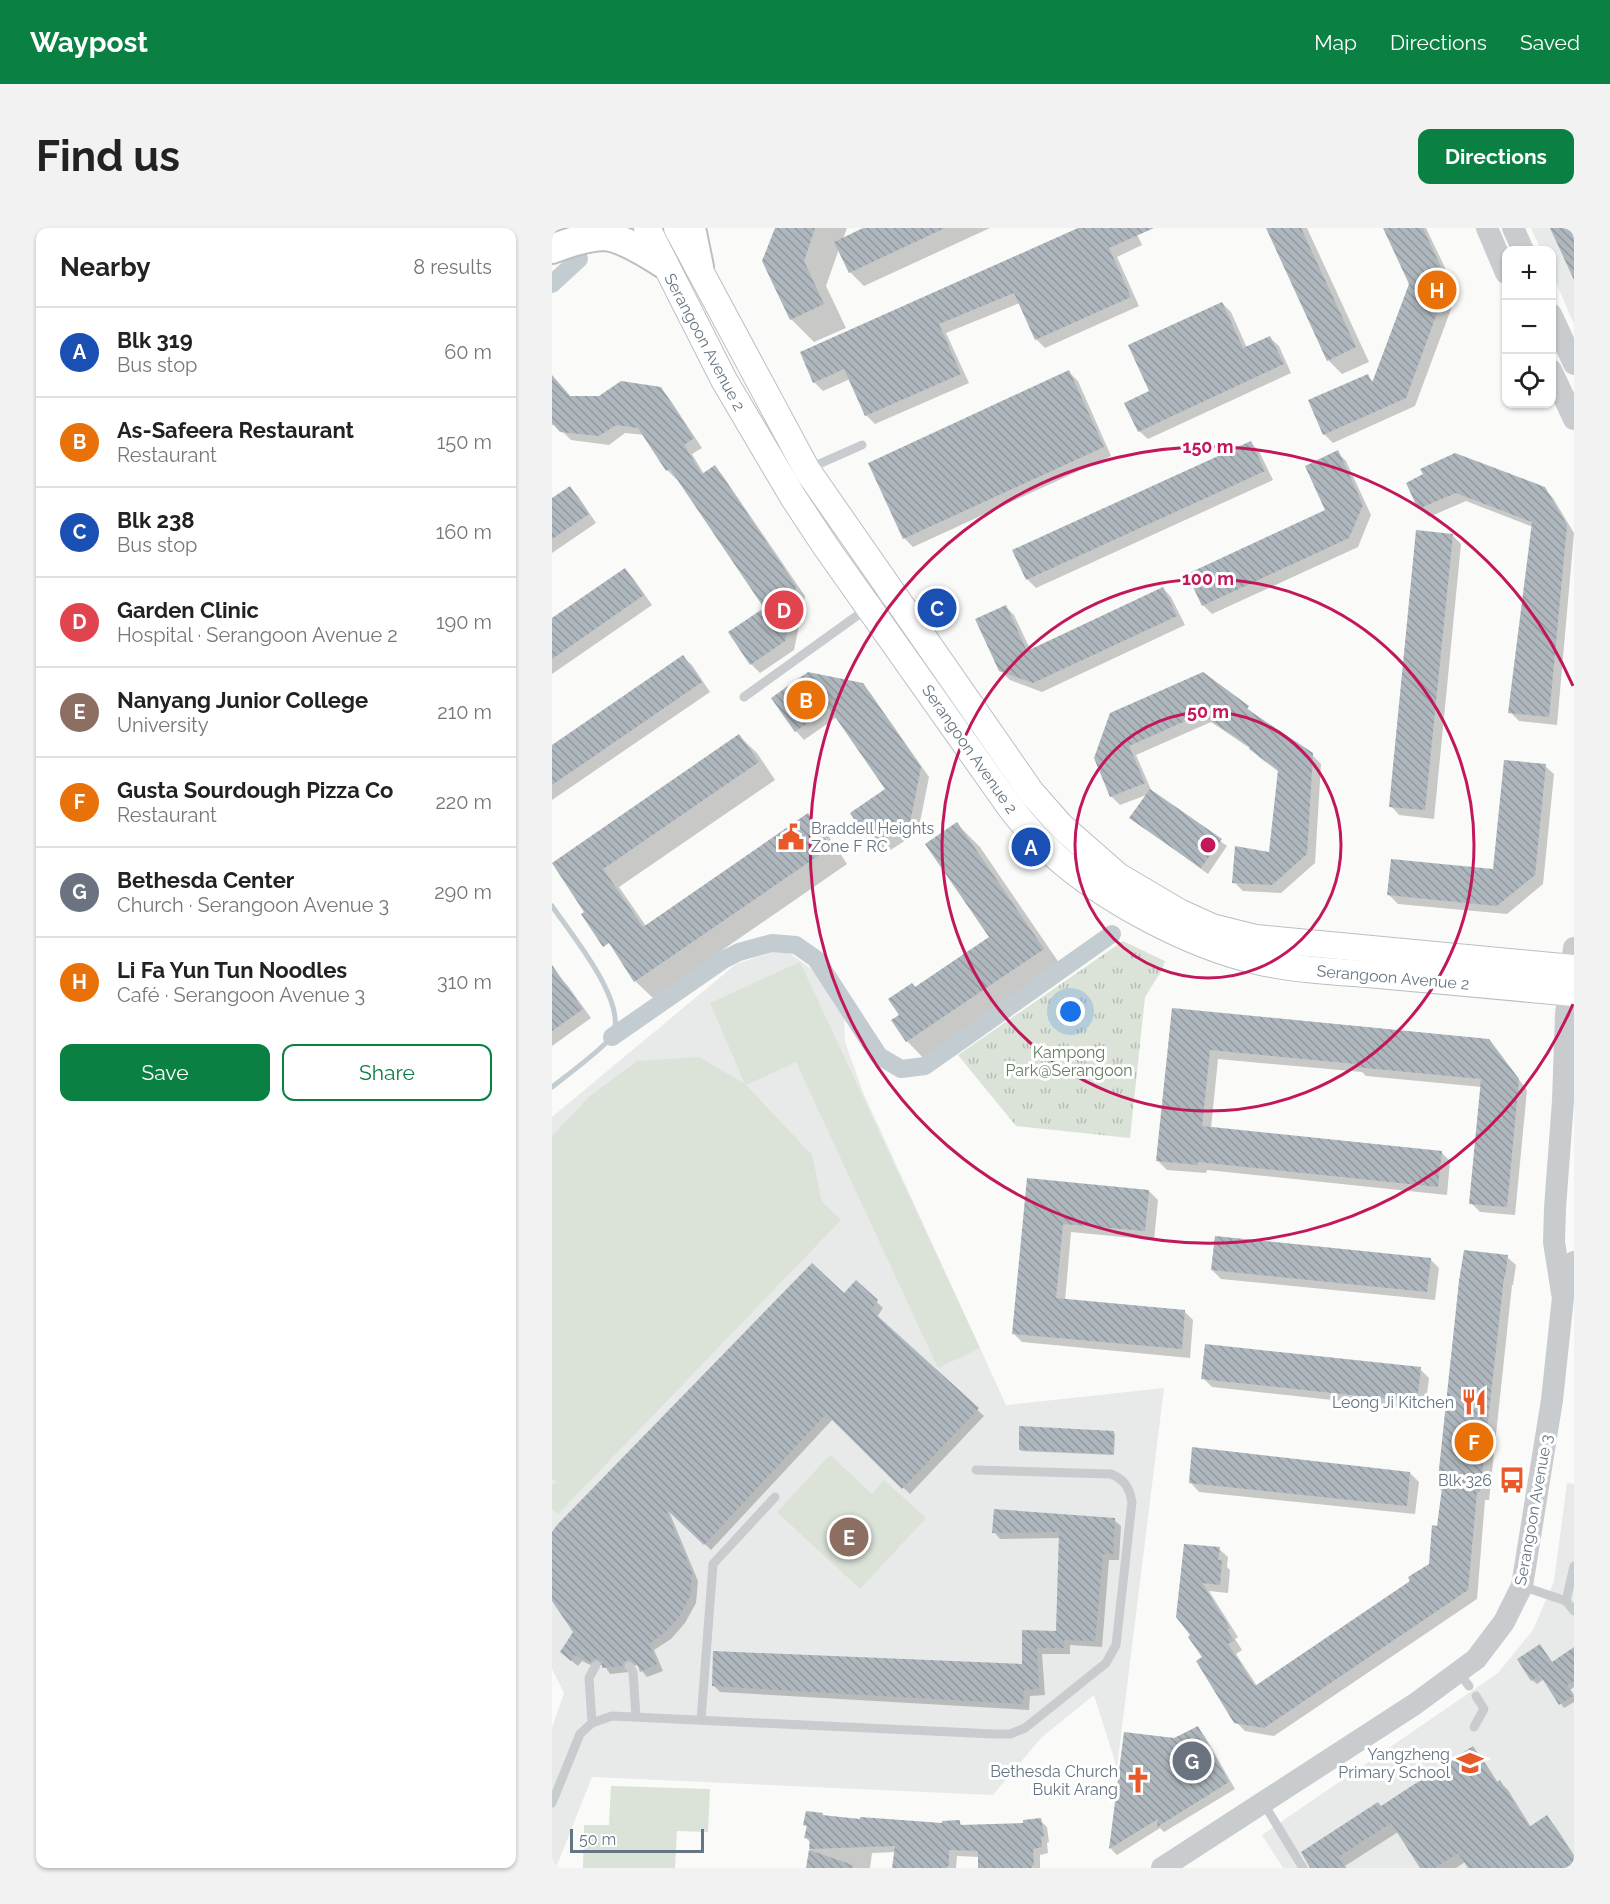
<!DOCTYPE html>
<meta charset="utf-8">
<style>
:root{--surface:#fff;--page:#f2f2f2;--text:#222;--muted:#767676;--line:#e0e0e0;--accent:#0b8043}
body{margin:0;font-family:Raleway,sans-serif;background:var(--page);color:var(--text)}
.controls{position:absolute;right:18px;top:18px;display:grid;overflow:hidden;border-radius:12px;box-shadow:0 2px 4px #0004}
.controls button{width:54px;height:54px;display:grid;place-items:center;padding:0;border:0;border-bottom:2px solid var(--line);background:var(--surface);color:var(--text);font:30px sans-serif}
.scale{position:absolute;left:18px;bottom:15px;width:134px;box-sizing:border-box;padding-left:6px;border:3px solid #647583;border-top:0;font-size:16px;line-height:21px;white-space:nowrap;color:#647583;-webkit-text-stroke:4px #fff;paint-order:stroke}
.you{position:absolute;left:519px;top:784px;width:21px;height:21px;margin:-15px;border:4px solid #fff;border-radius:50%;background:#1a73e8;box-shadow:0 0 0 9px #1a73e833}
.badge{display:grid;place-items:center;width:39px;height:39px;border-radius:50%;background:var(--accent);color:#fff;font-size:20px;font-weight:700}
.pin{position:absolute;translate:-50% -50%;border:3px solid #fff;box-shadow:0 2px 6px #0006}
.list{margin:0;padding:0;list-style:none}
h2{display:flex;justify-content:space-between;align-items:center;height:78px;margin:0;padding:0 24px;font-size:26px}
h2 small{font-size:20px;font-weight:400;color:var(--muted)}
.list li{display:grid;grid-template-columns:39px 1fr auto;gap:18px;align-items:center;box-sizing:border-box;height:90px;padding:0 24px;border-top:2px solid var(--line)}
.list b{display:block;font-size:22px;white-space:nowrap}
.list p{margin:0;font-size:20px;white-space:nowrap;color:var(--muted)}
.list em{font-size:20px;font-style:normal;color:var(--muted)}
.actions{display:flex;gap:12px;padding:18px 24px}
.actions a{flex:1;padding:14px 0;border:2px solid var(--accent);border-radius:12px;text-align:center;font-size:21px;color:var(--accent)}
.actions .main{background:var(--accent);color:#fff}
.icon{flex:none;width:33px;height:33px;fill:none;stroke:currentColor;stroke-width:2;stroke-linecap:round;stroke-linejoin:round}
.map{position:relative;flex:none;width:1022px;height:1640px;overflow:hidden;border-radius:12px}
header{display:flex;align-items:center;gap:36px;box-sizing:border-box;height:84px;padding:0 30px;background:var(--accent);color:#fff}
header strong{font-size:28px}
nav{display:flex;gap:33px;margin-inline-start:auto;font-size:21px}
.intro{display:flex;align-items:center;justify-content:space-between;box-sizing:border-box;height:144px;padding:0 36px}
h1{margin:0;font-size:42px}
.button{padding:15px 27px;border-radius:12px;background:var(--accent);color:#fff;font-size:21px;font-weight:700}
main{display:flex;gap:36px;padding:0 36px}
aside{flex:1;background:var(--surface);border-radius:12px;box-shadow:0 2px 4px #0004}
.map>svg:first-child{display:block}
.built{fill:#e8e9e9}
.grass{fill:url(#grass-tufts)}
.pitch{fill:#dbe2d8}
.shadow{fill:#0003}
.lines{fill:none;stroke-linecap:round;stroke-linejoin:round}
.stream{stroke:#c2ccd1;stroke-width:5}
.canal{stroke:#c2ccd1;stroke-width:18}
.building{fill:url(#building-back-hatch)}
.secondary-casing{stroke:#babfc4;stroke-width:28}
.primary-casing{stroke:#bbbfc3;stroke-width:32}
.service{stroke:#c8cccf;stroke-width:9}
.tertiary{stroke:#c8cccf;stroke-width:22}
.secondary{stroke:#fff;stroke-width:26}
.primary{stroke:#fff;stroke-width:28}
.ring{fill:none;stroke:#c2185b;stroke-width:3}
.labels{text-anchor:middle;stroke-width:6;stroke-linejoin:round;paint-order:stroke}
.street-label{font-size:16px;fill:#647583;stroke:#fff}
.poi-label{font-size:16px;fill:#647583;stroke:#fff;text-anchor:end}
.park-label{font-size:16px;fill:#677a63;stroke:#fff}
.centre{fill:#c2185b;stroke:#fff;stroke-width:3}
.ring-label{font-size:18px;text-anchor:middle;font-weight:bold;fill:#c2185b;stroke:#fff;stroke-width:6;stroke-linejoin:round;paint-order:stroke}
</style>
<header>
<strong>Waypost</strong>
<nav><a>Map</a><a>Directions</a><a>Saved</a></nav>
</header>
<div class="intro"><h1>Find us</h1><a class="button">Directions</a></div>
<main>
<aside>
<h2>Nearby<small>8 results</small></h2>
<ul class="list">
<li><span class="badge" style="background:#1a4fb4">A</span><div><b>Blk 319</b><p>Bus stop</p></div><em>60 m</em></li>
<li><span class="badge" style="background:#e8710a">B</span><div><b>As-Safeera Restaurant</b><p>Restaurant</p></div><em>150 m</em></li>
<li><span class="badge" style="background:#1a4fb4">C</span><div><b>Blk 238</b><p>Bus stop</p></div><em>160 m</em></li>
<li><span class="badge" style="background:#e0444e">D</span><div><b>Garden Clinic</b><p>Hospital · Serangoon Avenue 2</p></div><em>190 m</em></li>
<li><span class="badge" style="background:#8d6e63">E</span><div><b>Nanyang Junior College</b><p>University</p></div><em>210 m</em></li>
<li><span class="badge" style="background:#e8710a">F</span><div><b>Gusta Sourdough Pizza Co</b><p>Restaurant</p></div><em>220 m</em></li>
<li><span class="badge" style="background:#6b7280">G</span><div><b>Bethesda Center</b><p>Church · Serangoon Avenue 3</p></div><em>290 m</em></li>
<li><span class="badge" style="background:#e8710a">H</span><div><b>Li Fa Yun Tun Noodles</b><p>Café · Serangoon Avenue 3</p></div><em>310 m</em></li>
</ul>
<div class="actions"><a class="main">Save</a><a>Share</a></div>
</aside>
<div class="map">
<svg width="1022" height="1640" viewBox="0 0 1022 1640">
<defs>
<pattern id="grass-tufts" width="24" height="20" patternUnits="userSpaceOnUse" patternTransform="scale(1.5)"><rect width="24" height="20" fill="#dbe2d8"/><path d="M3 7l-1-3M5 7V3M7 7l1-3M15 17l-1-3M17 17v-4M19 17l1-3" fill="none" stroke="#b5bcb5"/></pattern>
<pattern id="building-back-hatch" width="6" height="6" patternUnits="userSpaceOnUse" patternTransform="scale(1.5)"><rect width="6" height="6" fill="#aeb7bd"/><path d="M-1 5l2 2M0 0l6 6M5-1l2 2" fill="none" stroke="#91999f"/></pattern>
</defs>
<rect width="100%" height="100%" fill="#fafaf8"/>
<g class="built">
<path d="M979 0H1022V96L1000 45 999 22H989Z"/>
<path d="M225 723 236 724 265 745 292 784 293 814 311 864 454 1177 612 1160 565 1540 542 1467 489 1510 441 1567 40 1549 4 1640H0V1500L12 1465 0 1441V889L184 736Z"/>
<path d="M1015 1255 1022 1256V1640H731L710 1607 946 1445 981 1402 1002 1353Z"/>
</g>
<path class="grass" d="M571 713 613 733 610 742 593 769 578 910 464 898 406 827Z"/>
<g class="pitch">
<path d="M248 734 428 1120 386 1140 244 834 194 857 260 927 270 974 289 992 6 1286 0 1281V1257L5 1253 0 1252V908L38 868 85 833 147 829 193 856 158 775Z"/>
<path d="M278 1227 320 1266 332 1252 374 1290 308 1361 225 1284Z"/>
<path d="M59 1558 158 1561 156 1604 125 1603 123 1640H31L32 1597H57Z"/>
</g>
<g class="shadow">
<path d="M224 0H295L291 11 315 0H438L312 58 298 44 287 21 274 58 294 100 262 114 239 91Z"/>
<path d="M529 0H582L590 17 565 29 587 78 493 120 484 111 468 75 394 105 417 155 323 196 314 187 298 151 271 163 262 154Z"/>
<path d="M716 0H755L817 134 790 146 776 132Z"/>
<path d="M833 0H874L905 65 863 178 781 215 772 206 815 148 822 154 859 56Z"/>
<path d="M670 75 679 84 695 120 718 110 727 118 739 145 596 211 587 203Z"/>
<path d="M517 144 526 153 559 228 361 319 352 310Z"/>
<path d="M0 149 19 169 47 170 108 160 117 170 150 220 140 226 152 246 163 239 171 248 253 368 242 422 208 445 199 436 178 405 214 380 126 250 124 251 116 243 93 207 73 205 57 217 19 212 4 197H0Z"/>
<path d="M699 215 707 223 721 252 484 360 475 351Z"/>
<path d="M785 224 794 233 819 287 806 319 660 386 651 377 775 282Z"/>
<path d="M856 255 992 260 1001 270 1022 305 1005 497 967 493 958 484 981 299 914 273 877 289 868 280Z"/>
<path d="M17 260 26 268 44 295 0 325V272Z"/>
<path d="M900 307 909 316 882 591 847 587 839 578Z"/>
<path d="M73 342 81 350 100 377 0 446V392Z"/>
<path d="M611 360 619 369 633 397 490 464 458 452 448 442 454 379 462 387 479 423Z"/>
<path d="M131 429 140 437 158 464 0 572V519Z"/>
<path d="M651 446 705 488 760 527 769 536 763 635 729 665 691 663 682 654 719 626 727 544 708 530 699 521 659 494 584 527 600 564 675 618 656 646 579 590 597 566 568 577 559 568 543 530Z"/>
<path d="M310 456 319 466 377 549 366 604 331 627 323 618 300 585 335 561 285 489 252 512 244 503Z"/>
<path d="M187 508 205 525 223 552 67 659 94 698 256 587 274 604 295 636 101 770 83 753 58 713 1 636Z"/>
<path d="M993 538 1002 546 991 656 955 686 846 676 837 667 943 642Z"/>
<path d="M405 596 428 619 514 745 378 837 355 813 349 787 363 761 439 710Z"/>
<path d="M7 749 16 758 39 790 0 818V754Z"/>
<path d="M621 782 937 813 975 862 963 987 928 984 919 975 930 859 814 848 810 844 666 831 659 900 889 924 898 933 895 967 655 942 654 945 615 942 606 933Z"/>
<path d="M477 952 597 963 606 972 602 1012 519 1004 513 1073 633 1084 641 1092 638 1130 470 1114 461 1105Z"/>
<path d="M955 1029 964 1037 961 1057H960L937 1272H933L925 1371 722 1508 693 1503 684 1494 653 1430 640 1407 626 1389 667 1321 676 1329 675 1339 678 1342 676 1365 657 1363 686 1409 683 1411 690 1422 684 1426 705 1458 860 1354 879 1337 891 1264 886 1259Z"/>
<path d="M878 1031 887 1040 883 1072 669 1051 660 1042Z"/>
<path d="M304 1054 331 1080 325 1089 432 1188 358 1266 281 1191 159 1322 116 1281 146 1353 144 1375 133 1395 119 1411 102 1422 111 1443 95 1449 85 1437 79 1439 77 1444 58 1446 52 1437H48L45 1440 30 1433 26 1438 16 1430 23 1404 0 1370V1307L292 1067Z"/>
<path d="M868 1141 877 1150 873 1182 660 1159 651 1150Z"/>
<path d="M561 1204 563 1206 562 1227 470 1223 469 1222Z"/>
<path d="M858 1245 867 1254 863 1286 647 1264 639 1255Z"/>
<path d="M562 1292 569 1298 567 1332H557L550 1419 518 1417V1426H490L493 1467 478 1468 477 1482 168 1464 161 1457 472 1438V1404H505L508 1310 448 1311 442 1304Z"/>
<path d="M988 1418 1001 1435 1022 1421V1459L1018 1462 1022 1468V1474L1012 1480 992 1451 985 1456 980 1452Z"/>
<path d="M645 1500 652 1507 683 1561 612 1604 608 1600 565 1627 559 1621 574 1506 622 1512Z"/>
<path d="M921 1520 929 1528 946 1555 948 1554 956 1562 979 1599 995 1589 1003 1598 1022 1627V1640H918L913 1634 904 1640H870L846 1604 793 1638 795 1640H758L829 1579Z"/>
<path d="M270 1586 273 1589 392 1597 407 1594 411 1598 473 1596 488 1592 495 1599 497 1614 495 1615 496 1625 488 1627V1640H428V1629L405 1628 404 1640H342L344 1624 320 1625 318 1640H255L259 1615 253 1609 256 1600 253 1597Z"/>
</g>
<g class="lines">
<path class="stream" d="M0 678C18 705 78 776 60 808 53 819 13 849 0 859"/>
<g class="canal">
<path d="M0 56 27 31"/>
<path d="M60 809 171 732 187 724 220 715 244 717 264 731 327 828 349 841 373 838 560 706"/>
</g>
</g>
<g class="building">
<path d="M223 0H263L252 33 272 76 238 92 210 33Z"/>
<path d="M311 0H393L297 45 282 14Z"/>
<path d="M526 0H602L557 20 579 69 483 112 462 65 387 96 409 146 313 188 292 141 261 155 248 124Z"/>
<path d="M714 0H749L804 119 775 133Z"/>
<path d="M831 0H871L896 55 854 170 771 207 756 172 816 146 820 155 857 56Z"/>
<path d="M998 0H1022V52Z"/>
<path d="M670 74 691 120 718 108 732 136 586 204 572 175 597 163 576 117Z"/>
<path d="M517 142 552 219 351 311 316 235Z"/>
<path d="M0 147 18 168H47L69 153 109 159 142 210 132 217 150 246 163 237 244 358 233 413 198 437 176 404 212 380 118 241 114 243 86 200 64 197 47 208 8 204 0 195Z"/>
<path d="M699 213 713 243 474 352 460 322Z"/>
<path d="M786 222 811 277 797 310 650 378 635 346 773 282 753 238Z"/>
<path d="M903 225 993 259 1015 297 997 489 956 485 980 294 904 265 866 281 854 255 871 246 868 241Z"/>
<path d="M18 258 37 286 0 311V270Z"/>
<path d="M864 302 901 306 873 582 837 579Z"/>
<path d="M73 340 92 367 0 431V390Z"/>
<path d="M611 359 625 388 481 455 447 443 423 391 454 377 475 423Z"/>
<path d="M131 427 150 454 0 557V517Z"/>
<path d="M256 444 311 455 369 539 358 595 321 619 298 585 333 561 277 480 243 504 219 470Z"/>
<path d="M651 444 697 478 695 481 761 525 755 626 720 657 680 655 683 618 717 624 726 542 697 521 698 519 649 486 577 518 593 555 558 569 542 530 558 485Z"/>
<path d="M187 506 207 534 51 641 91 699 256 585 279 619 82 754 57 715 51 719 29 686 32 684 0 635Z"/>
<path d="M952 532 994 536 983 647 945 678 835 667 839 631 941 641Z"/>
<path d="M598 561 670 611 649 640 577 590Z"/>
<path d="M405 594 492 721 354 814 339 792 347 787 336 771 360 755 363 759 437 709 373 616Z"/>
<path d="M0 737 31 781 0 803Z"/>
<path d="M620 780 937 811 967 851 955 979 917 976 929 851 803 839 804 836 658 822 650 898 890 923 886 959 646 934V937L604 933Z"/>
<path d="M475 950 597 962 593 1003 511 996 504 1070 633 1082 630 1121 460 1106Z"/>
<path d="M663 1008 879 1030 875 1064 659 1042Z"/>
<path d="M912 1022 956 1027 953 1049H952L928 1264H925L916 1362 712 1500 682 1495 644 1433 650 1429 636 1409 638 1407 624 1389 632 1316 668 1319 666 1332H670L668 1357 650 1355 678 1400 675 1402 682 1413 676 1416 703 1458 858 1353 856 1349 877 1336 880 1297 885 1298 890 1260H885L907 1053Z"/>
<path d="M260 1035 292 1065 304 1052 326 1072 319 1082 427 1180 350 1261 274 1186 152 1317 113 1280 140 1345 138 1368 127 1389 112 1405 97 1416 105 1436 88 1444 86 1438 77 1431 73 1433 70 1438 50 1440V1434L44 1430 38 1434 23 1427 19 1433 8 1424 21 1404 0 1373V1304L5 1297Z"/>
<path d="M653 1116 869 1139 865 1174 649 1151Z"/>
<path d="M467 1198 562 1203 561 1226 467 1222Z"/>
<path d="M640 1219 858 1244 855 1278 637 1255Z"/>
<path d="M442 1281 563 1290 561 1326H551L543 1413 512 1412V1420H485L487 1461 472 1462 471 1476 160 1458 161 1423 470 1436V1402L504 1403 507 1304 440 1305Z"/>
<path d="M988 1416 1000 1434 1022 1419V1453L1015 1457 1022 1467 1007 1477 988 1447 979 1453 965 1431Z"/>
<path d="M646 1498 677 1554 605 1599 606 1591 557 1621 572 1504 622 1510Z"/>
<path d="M921 1518 945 1554 948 1552 977 1599 995 1587 1022 1629V1640H916L906 1625 883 1640H868L839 1595 786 1629 793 1640H758L749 1624 826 1574 829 1578Z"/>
<path d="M254 1583 271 1585 270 1587 308 1591V1589L390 1595V1593L408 1592V1597L471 1595V1592L489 1590 492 1608 489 1609 490 1619 481 1621 482 1637H480V1640H426V1623L397 1622V1638H395V1640H340L343 1618 257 1621 258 1611 252 1610 255 1598 251 1597Z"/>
<path d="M257 1622 301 1637V1640H254Z"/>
</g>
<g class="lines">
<g class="secondary-casing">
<g id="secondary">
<path d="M95 0 172 152 241 269 274 319 458 579C471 596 485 612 501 626 552 672 638 718 705 733 744 742 786 744 827 747 892 753 957 759 1022 765"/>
<path d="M125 0 255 242 479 564 509 598 566 648 627 684 660 699 704 710 1022 740"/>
</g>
</g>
<g class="primary-casing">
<g id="primary">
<path d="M139 0 147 39"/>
<path d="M0 21C15 15 34 9 51 8 67 8 98 27 112 36"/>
</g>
</g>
<g class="service">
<path d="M258 240 310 217"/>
<path d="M192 469 338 364"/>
<path d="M970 1358 1014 1373 1022 1383"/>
<path d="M1014 1373 1022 1338"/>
<path d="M77 1438 81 1444 84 1489"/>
<path d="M906 1444 917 1458"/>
<path d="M149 1492 161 1336 223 1269"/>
<path d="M40 1495 37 1450 44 1437"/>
<path d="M922 1499 932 1481 924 1468"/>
<path d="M0 1575 28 1506 40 1495 60 1488 442 1506H458L473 1500 554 1435 564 1417 580 1274C577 1259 573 1252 559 1246L424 1242"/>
<path d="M712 1576 751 1640"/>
</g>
<g class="tertiary">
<path d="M935 0 954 45"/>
<path d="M961 0 971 22"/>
<path d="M999 86 1022 136"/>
<path d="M999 142 1022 191"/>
<path d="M1010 1065 1002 1014 1003 980 1011 873 1014 786 1022 720"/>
<path d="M610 1640 863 1476 924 1431 952 1394 970 1358 1000 1172 1011 1069 1022 1034"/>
</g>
<use href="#secondary" class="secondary"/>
<use href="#primary" class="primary"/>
</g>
<g class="ring">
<circle cx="656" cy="617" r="133"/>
<circle cx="656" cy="617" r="266"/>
<path d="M1021 776A398 398 0 1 1 1021 458"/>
</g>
<defs>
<g id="civic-bare" transform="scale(2.07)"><path d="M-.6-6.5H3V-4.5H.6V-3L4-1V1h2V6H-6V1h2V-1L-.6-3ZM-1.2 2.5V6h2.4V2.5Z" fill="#e85829" stroke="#fff" stroke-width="2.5" paint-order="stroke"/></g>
<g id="restaurant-bare" transform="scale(2.07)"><path d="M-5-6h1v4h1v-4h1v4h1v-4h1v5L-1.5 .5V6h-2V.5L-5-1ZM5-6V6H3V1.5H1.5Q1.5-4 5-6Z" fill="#e85829" stroke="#fff" stroke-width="2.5" paint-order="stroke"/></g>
<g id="bus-bare" transform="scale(2.07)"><path d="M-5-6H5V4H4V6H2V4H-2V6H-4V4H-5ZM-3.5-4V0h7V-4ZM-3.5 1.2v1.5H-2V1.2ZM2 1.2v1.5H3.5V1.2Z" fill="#e85829" stroke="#fff" stroke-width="2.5" paint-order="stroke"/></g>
<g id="school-bare" transform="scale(2.07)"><path d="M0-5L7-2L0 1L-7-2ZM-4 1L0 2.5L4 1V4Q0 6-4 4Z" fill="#e85829" stroke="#fff" stroke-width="2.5" paint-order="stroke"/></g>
<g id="church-bare" transform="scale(2.07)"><path d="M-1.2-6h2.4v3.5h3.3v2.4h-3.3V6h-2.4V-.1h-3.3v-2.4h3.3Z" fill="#e85829" stroke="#fff" stroke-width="2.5" paint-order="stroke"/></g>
</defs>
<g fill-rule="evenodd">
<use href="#civic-bare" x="239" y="609"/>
<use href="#restaurant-bare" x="922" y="1174"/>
<use href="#bus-bare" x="960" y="1252"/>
<use href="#school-bare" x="918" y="1535"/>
<use href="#church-bare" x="586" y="1552"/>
</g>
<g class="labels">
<g class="street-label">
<text transform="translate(153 114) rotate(62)" y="6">Serangoon Avenue 2</text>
<text transform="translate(418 521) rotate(55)" y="6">Serangoon Avenue 2</text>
<text transform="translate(841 749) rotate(5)" y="6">Serangoon Avenue 2</text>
<text transform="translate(981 1282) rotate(-80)" y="6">Serangoon Avenue 3</text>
</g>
<g class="poi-label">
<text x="259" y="606" text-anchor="start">Braddell Heights<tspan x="259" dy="18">Zone F RC</tspan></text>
<text x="902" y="1180">Leong Ji Kitchen</text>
<text x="940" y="1258">Blk 326</text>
<text x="898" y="1532">Yangzheng<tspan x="898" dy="18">Primary School</tspan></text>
<text x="566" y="1549">Bethesda Church<tspan x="566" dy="18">Bukit Arang</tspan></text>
</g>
<g class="park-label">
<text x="517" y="830">Kampong<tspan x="517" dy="18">Park@Serangoon</tspan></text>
</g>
</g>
<circle cx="656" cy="617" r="9" class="centre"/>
<g class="ring-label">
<text x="656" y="225">150 m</text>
<text x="656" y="357">100 m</text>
<text x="656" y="490">50 m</text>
</g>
</svg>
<div class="controls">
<button>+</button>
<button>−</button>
<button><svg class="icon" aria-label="locate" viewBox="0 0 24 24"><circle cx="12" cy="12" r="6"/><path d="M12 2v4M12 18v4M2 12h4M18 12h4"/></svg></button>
</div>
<div class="scale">50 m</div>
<div class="you"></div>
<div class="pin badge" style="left:479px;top:619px;background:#1a4fb4">A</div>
<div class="pin badge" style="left:254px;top:472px;background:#e8710a">B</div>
<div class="pin badge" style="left:385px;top:380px;background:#1a4fb4">C</div>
<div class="pin badge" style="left:232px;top:382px;background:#e0444e">D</div>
<div class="pin badge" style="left:297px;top:1309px;background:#8d6e63">E</div>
<div class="pin badge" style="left:922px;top:1214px;background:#e8710a">F</div>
<div class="pin badge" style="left:640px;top:1533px;background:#6b7280">G</div>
<div class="pin badge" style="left:885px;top:62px;background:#e8710a">H</div>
</div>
</main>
